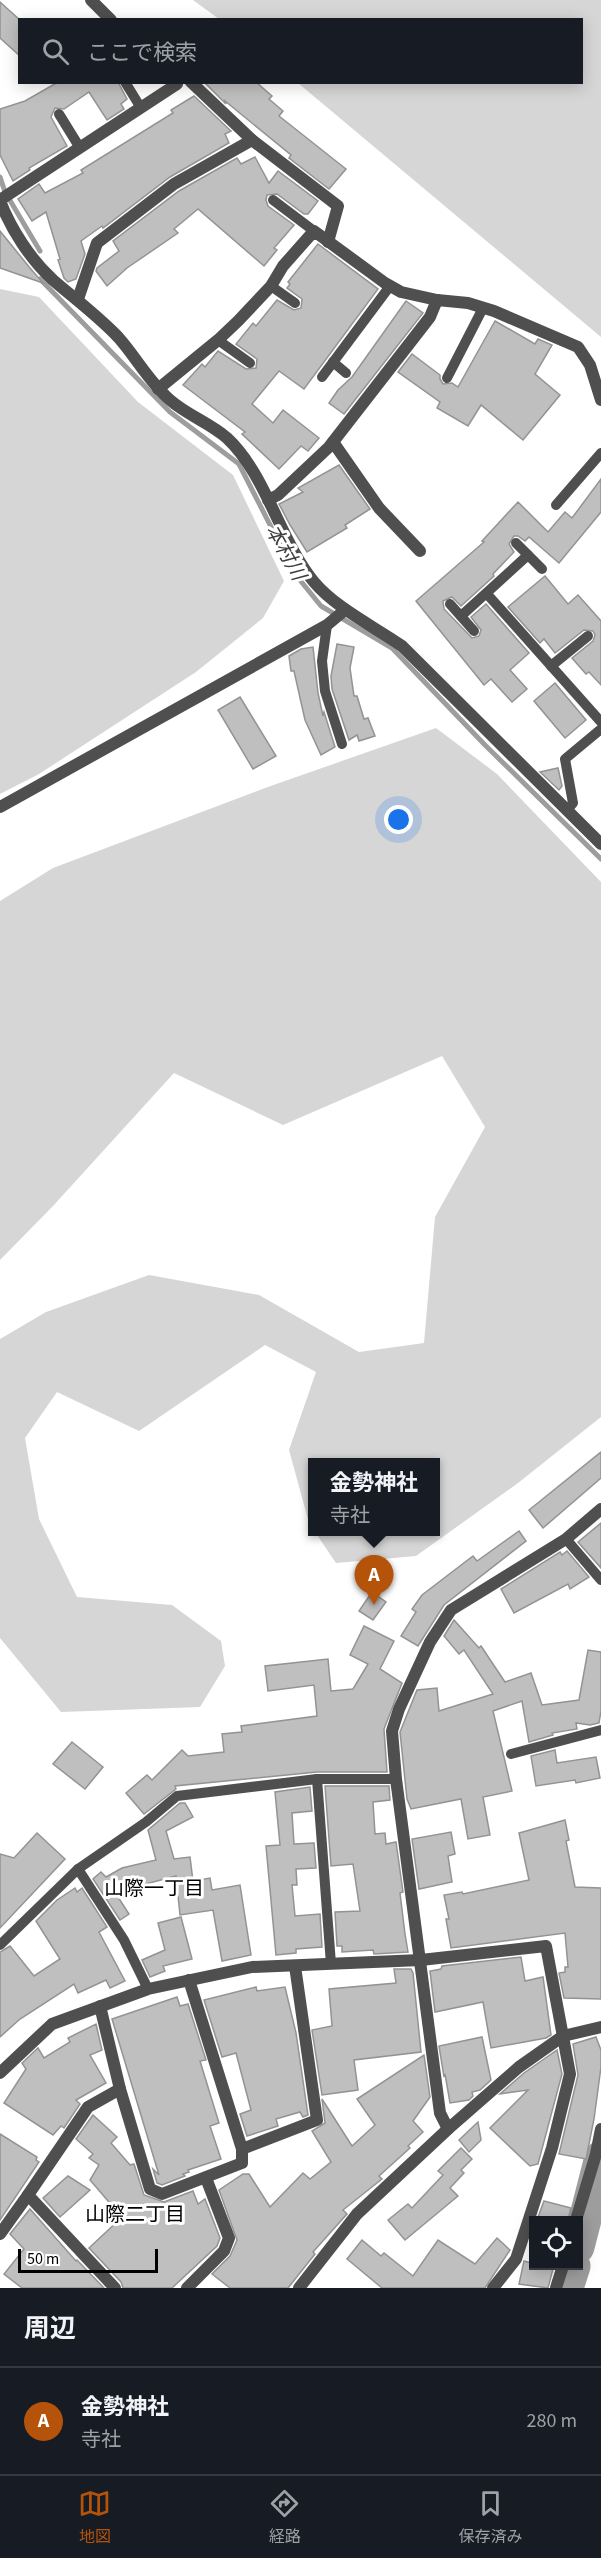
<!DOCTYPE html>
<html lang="ja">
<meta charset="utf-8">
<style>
:root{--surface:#171b24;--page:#20242c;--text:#f1f3f6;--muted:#9ea1a6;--line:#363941;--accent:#b45309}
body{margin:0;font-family:"Source Sans 3","Noto Sans JP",sans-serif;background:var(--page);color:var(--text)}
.controls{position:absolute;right:18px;bottom:18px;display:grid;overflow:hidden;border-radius:0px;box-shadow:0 3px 15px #0003}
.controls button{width:54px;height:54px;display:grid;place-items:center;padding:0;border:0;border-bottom:2px solid var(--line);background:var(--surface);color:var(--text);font:30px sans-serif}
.scale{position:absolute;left:18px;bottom:15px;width:140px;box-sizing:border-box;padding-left:6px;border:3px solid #000;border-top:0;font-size:16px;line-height:21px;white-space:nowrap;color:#000;-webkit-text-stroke:4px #fff;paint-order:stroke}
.you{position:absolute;left:399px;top:820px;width:21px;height:21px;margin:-15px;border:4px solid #fff;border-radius:50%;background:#1a73e8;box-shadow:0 0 0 9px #1a73e833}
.badge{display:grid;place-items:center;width:39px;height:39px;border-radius:50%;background:var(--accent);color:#fff;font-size:20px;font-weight:700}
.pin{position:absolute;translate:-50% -50px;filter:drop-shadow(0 2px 3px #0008)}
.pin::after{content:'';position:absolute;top:32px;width:21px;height:18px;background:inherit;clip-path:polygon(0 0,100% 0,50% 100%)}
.popup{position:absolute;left:308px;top:1458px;width:132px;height:78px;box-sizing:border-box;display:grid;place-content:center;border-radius:0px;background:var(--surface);filter:drop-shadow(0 2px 4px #0005);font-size:20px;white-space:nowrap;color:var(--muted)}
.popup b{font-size:22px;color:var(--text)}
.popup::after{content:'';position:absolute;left:50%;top:100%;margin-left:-12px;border:12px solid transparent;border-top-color:var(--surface)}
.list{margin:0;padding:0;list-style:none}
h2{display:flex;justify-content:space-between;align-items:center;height:78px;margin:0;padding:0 24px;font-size:26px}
h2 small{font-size:20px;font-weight:400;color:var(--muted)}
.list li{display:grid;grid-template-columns:39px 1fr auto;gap:18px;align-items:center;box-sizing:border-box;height:108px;padding:0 24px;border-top:2px solid var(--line)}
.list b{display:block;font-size:22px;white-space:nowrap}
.list p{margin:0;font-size:20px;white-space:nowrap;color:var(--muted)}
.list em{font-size:20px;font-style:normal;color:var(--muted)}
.icon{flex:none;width:33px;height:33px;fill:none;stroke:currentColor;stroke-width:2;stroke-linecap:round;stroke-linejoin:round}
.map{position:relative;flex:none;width:601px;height:2288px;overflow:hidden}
.search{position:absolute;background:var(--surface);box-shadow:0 3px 15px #0003;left:18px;right:18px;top:18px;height:66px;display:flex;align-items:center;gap:15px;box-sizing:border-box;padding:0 21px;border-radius:0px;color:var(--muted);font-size:22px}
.sheet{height:186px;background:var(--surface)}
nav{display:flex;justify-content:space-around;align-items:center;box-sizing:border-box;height:84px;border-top:2px solid var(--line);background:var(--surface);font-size:16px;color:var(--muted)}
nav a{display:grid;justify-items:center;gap:3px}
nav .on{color:var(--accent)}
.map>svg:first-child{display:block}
.green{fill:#d6d6d6}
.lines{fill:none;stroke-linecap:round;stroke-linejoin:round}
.stream{stroke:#9d9d9d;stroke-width:5}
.river{stroke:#9d9d9d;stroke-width:33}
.building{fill:#bfbfbf;stroke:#939393;stroke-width:1.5}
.service{stroke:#4f4f4f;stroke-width:10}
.minor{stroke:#4f4f4f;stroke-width:12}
.labels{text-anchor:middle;stroke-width:6;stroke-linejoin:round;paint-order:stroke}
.water-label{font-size:20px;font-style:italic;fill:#3e3e3e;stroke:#fff}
.neighbourhood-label{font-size:20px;fill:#000;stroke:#fff}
</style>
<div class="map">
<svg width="601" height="2288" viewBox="0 0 601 2288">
<rect width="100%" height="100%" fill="#fff"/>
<g class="green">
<path d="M193 0H601V337L298 83 582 82V20L219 19Z"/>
<path d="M0 289 39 297 138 402 233 475 284 581 263 618 196 672 39 774 0 794Z"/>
<path d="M436 728 497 774 601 882V1417L518 1483 416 1556 336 1563 315 1532H436V1462H312V1528L309 1523 289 1450 316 1372 265 1345 139 1431 57 1392 25 1438 39 1519 77 1597 172 1605 221 1641 225 1666 200 1707 61 1712 0 1638V1339L46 1312 149 1275 259 1295 359 1352 424 1343 435 1217 485 1127 442 1056 283 1125 174 1073 53 1206 0 1260V901L53 868 265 788Z"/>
</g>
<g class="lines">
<g class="stream">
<path d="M0 177 5 192 40 251"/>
<path d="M40 279 170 412 239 464 295 574 321 606 392 648 485 745 601 859"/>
</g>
<g class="river">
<path d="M578 2247 601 2157"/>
<path d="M567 2288 574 2266"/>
</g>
</g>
<g class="building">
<path d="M0 2 20 20V56L0 38Z"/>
<path d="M58 82H118L127 99 121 104 124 109 107 120 89 92 64 109 55 108 51 117 67 146 29 168 30 170 13 181 0 155V109L25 101Z"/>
<path d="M204 82H256L272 96 269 99 283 111 279 116 346 169 329 189 289 158 291 155 225 101 226 104Z"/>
<path d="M194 96 231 131 225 134 229 143 170 177 103 228 102 226 81 241 85 254 76 279 68 282 64 278 58 260 60 259 46 212 32 221 18 199 39 184 45 193 83 173 81 170 173 113 171 110Z"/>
<path d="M255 157 269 183 278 171 318 201 308 214H304L277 194 267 195 266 200 268 206 294 225 274 248 277 250 264 266 198 209 174 229 178 233 127 268 107 286 96 271 97 268 119 251 113 241 179 191 237 158 241 164Z"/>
<path d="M0 231 30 268 43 283 0 268Z"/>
<path d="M318 244 378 289 304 389 279 371 252 404 273 423 283 410 319 438 308 451 301 446 279 469 242 434 245 432 183 385 202 364 205 367 218 351 246 369 256 368 257 359 236 344 253 323 256 326 277 300 294 310 301 308 302 299 287 288 290 284 288 282Z"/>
<path d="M406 301 423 313 344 414 329 403 338 390 352 377Z"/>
<path d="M495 321 535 344 538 339 552 345 535 374 560 395 523 440 481 405 468 426 437 408 440 402 398 372 412 354 440 375V379L443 384 452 383 458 387Z"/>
<path d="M339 465 370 509 345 525 347 528 307 552 290 525 279 504 303 492 298 488Z"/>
<path d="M601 479V512L559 563 529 537 525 541 518 536H514L509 544 514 552 493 574 494 576 461 606 452 597 443 601 444 609 472 638 479 636 481 630 471 617 486 604 529 653 510 670 527 689 512 702 491 679 484 685 416 601 484 542 482 541 518 502 548 532 565 512 572 518Z"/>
<path d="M545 576 568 604 578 595 601 621V685L589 672 586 674 572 658 593 641 595 635 593 631 584 630 555 653 544 639 540 643 508 607Z"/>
<path d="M337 644 354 647 350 668 354 696H357L364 719 368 718 375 736 359 741 357 735 349 740 332 689 331 676Z"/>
<path d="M313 647 318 693 323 716 324 712 335 747 321 755 305 720 294 671H291L289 656 301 649Z"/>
<path d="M555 683 586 720 565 738 534 701Z"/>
<path d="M240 697 276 756 253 769 218 710Z"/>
<path d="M558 768 562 786 559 790 540 772Z"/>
<path d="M601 1452V1478L543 1528 529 1510Z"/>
<path d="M601 1523V1568L578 1542Z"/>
<path d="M519 1531 526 1541 444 1605 418 1646 401 1636 416 1612 412 1609 422 1595 473 1556 477 1561Z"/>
<path d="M567 1551 589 1577 570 1589 568 1584 514 1613 501 1589 560 1552 562 1555Z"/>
<path d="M372 1592 386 1602 373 1620 359 1611Z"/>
<path d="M454 1620 479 1648 481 1646 505 1682 531 1673 542 1705 579 1700 588 1650 601 1652V1711L599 1723 590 1725 576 1723 577 1729 552 1733 553 1735 529 1742 522 1701 493 1711 512 1791 483 1797 490 1835 468 1839 461 1799 411 1809 407 1799 400 1732 417 1690 437 1688 439 1711 493 1694 464 1650 459 1654 444 1636Z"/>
<path d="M364 1626 394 1641 380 1669 402 1683 384 1729 387 1772H317L175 1786 176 1789 144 1814 126 1793 147 1775 152 1780 182 1750 188 1756 224 1752 222 1734 242 1732 241 1726 317 1716 314 1685 268 1691 265 1666 328 1659 331 1691 353 1689 368 1664 350 1655Z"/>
<path d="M72 1742 103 1767 85 1789 53 1764Z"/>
<path d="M555 1750 557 1763 596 1757 600 1778 576 1783 575 1780 536 1786 531 1756Z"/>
<path d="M325 1786H389L390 1800 373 1802 375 1834 385 1833 386 1844 396 1842 403 1892 400 1893 405 1934 408 1952 374 1954 373 1950 342 1952V1946H337L335 1912 360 1911 353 1864 331 1866Z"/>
<path d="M310 1787 312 1811 292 1813 294 1844 314 1843 316 1868 296 1869 297 1885H292L295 1916 320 1914 322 1947 296 1949V1953L276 1955 266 1846 280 1845 275 1792Z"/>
<path d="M180 1803H185L193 1817 166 1831 174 1859 190 1857 193 1881 210 1878 212 1890 240 1885 251 1955 222 1961 213 1910 180 1915 176 1876 142 1885 118 1897 129 1914 120 1920 93 1879 101 1872 106 1877 122 1868 156 1860 148 1830Z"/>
<path d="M565 1820 569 1840 566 1841 575 1887 601 1888V1999L564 1998 559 1973 565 1972V1967H568L565 1933 451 1948 446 1919H449L444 1895 462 1892 463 1894 529 1880 519 1833Z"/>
<path d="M451 1832 455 1854 448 1856 452 1882 419 1889 412 1839Z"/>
<path d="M37 1833 65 1859 0 1928V1854L14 1858Z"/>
<path d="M75 1888 77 1892 82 1888 107 1927 99 1932 125 1981 110 1988 106 1980 78 1993 74 1984 20 2019 0 2037V1952L10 1946 34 1976 60 1959 36 1921 57 1900Z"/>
<path d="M181 1917 192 1959 163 1966 165 1971 150 1977 142 1960 165 1950 158 1923Z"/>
<path d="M521 1957 525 1981 543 1977 551 2035 546 2038 491 2048 483 2002 435 2012 430 1971 441 1969 442 1966Z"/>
<path d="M394 1969H411L413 1973 421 2052 354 2060 358 2090 322 2095 312 2030 332 2026 329 1989 396 1983Z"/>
<path d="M256 1987 257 1991 285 1987 296 2033 308 2115 303 2117 300 2112 276 2119 278 2126 247 2136 240 2114 251 2110 236 2053 222 2057 204 2000Z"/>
<path d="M177 1997 180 2006 188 2004 206 2060 200 2061 219 2123 210 2126 221 2159 188 2170 189 2172 183 2174 185 2176 162 2185 157 2183 153 2169 159 2175 112 2019Z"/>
<path d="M96 2024 102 2050 90 2055 106 2083 76 2100 80 2104 64 2128 61 2126 53 2135 4 2103 26 2069 22 2063 38 2048 44 2058 70 2042 68 2038Z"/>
<path d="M482 2037 491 2080 480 2090 472 2092 473 2096 469 2100 450 2103 445 2074 444 2077 439 2046Z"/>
<path d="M596 2037 601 2050V2067L594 2119 586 2159 559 2154 578 2075 573 2044Z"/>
<path d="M557 2050 562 2074 538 2164 530 2166 490 2128 528 2090 500 2094 524 2073Z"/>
<path d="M424 2055 430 2097 413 2121 423 2132 408 2146 410 2148 379 2176 382 2179 343 2210 347 2214 313 2252 315 2254 288 2288H230L212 2274 230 2256 237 2240 219 2190 243 2174H249L270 2207 303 2173 310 2179 331 2162 312 2131 325 2123 322 2099 352 2146 375 2125 357 2099Z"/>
<path d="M93 2115 117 2137 111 2143 130 2165 134 2164 144 2195 164 2202 193 2191 198 2204 205 2199 220 2238 217 2246 172 2288H123L121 2282 89 2248 120 2219 112 2210 114 2208 90 2180 99 2165 89 2158 93 2154 76 2139Z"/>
<path d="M478 2122 481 2140 469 2152 459 2140Z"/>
<path d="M0 2134 37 2157 36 2160 39 2162 0 2220Z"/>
<path d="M461 2148 472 2159 461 2170 464 2173 450 2188 458 2196 405 2240 388 2220 408 2204 412 2208 443 2175 438 2171Z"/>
<path d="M68 2176 90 2190 60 2217 43 2198Z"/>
<path d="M544 2201 571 2208 568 2220H537Z"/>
<path d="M30 2209 76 2261 77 2260 104 2288H22L4 2274 24 2249 10 2234Z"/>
<path d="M497 2238 510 2250 485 2288H382L347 2259 362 2240 381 2256 384 2253 413 2276 438 2240 475 2264Z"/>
<path d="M524 2261 553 2269 548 2288 519 2284Z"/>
</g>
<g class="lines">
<g class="service">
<path d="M125 82 141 108"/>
<path d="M59 114 80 148"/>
<path d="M273 200 314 231"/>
<path d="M271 286 295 303"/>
<path d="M218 340 250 363"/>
<path d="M333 362 346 373"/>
<path d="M322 377 390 286"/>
<path d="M447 378 483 308"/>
<path d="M556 505 601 453"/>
<path d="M516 543 542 569"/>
<path d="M487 594 601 722"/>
<path d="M450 604 474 631"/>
<path d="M461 616 528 555"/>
<path d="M327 625 322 661 325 691 342 744"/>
<path d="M551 666 588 636"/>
<path d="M567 810 573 803 565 759 601 729"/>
<path d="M566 1539 601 1580"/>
<path d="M511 1754 601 1730"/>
<path d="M317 1779 331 1964"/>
<path d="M78 1869 124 1940 148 1989"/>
<path d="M0 1945 78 1869 146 1822 177 1796 317 1779H396"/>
</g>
<g class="minor">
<path d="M91 0 111 20"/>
<path d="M191 82 252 140"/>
<path d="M0 200 177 84"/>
<path d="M0 201C11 229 30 259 53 280 75 299 98 316 118 337 136 357 149 382 170 400 187 415 210 423 227 438 266 474 280 541 314 582 336 608 373 626 402 646L601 844"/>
<path d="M78 299 97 243 174 184 252 140 338 206 328 242"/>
<path d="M158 389 218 340 238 321 271 286 283 266 314 231 385 283 401 292 437 300 468 303 494 311 578 347 590 365 601 400"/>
<path d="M333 442 379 508 420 551"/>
<path d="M268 500 278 495 329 447 430 317 437 300"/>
<path d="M0 807 327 625 345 610"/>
<path d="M100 2006 120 2089 88 2107 28 2195 115 2288"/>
<path d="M0 2073 52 2024 148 1989 252 1967 421 1960 546 1946 570 2074 552 2148 516 2259 493 2288"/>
<path d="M120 2089 150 2189 162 2194 242 2163V2149L189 1980"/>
<path d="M448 2129 440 2113 396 1779 392 1731 399 1709 430 1642 451 1610 566 1539 601 1509"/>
<path d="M242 2149 317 2120 295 1966"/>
<path d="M576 2220 596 2154 601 2129"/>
<path d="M0 2234 28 2195"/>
<path d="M187 2288 224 2251 229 2238 206 2178"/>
<path d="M299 2288 357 2214 448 2129 519 2067 563 2036 601 2027"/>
<path d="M556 2288 563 2266"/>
</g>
</g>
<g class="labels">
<g class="water-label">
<text transform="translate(286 552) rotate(61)" y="7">本村川</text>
</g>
<g class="neighbourhood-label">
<text x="154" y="1895">山際一丁目</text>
<text x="135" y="2221">山際二丁目</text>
</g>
</g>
</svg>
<div class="controls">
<button><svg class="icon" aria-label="locate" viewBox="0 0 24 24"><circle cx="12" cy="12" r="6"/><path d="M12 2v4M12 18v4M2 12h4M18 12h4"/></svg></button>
</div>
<div class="scale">50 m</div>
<div class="you"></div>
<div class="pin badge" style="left:374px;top:1605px">A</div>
<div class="popup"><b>金勢神社</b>寺社</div>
<div class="search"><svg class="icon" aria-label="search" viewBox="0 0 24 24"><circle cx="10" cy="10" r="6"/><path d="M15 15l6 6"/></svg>ここで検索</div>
</div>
<section class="sheet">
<h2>周辺<small></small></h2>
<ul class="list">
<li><span class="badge">A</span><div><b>金勢神社</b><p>寺社</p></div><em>280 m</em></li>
</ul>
</section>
<nav>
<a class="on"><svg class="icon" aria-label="map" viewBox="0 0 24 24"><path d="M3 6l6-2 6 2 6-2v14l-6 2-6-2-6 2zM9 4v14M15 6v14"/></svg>地図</a>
<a><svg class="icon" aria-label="directions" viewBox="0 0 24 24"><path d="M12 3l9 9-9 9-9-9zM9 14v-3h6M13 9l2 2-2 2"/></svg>経路</a>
<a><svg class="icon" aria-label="saved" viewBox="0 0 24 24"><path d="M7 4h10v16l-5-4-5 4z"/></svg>保存済み</a>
</nav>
